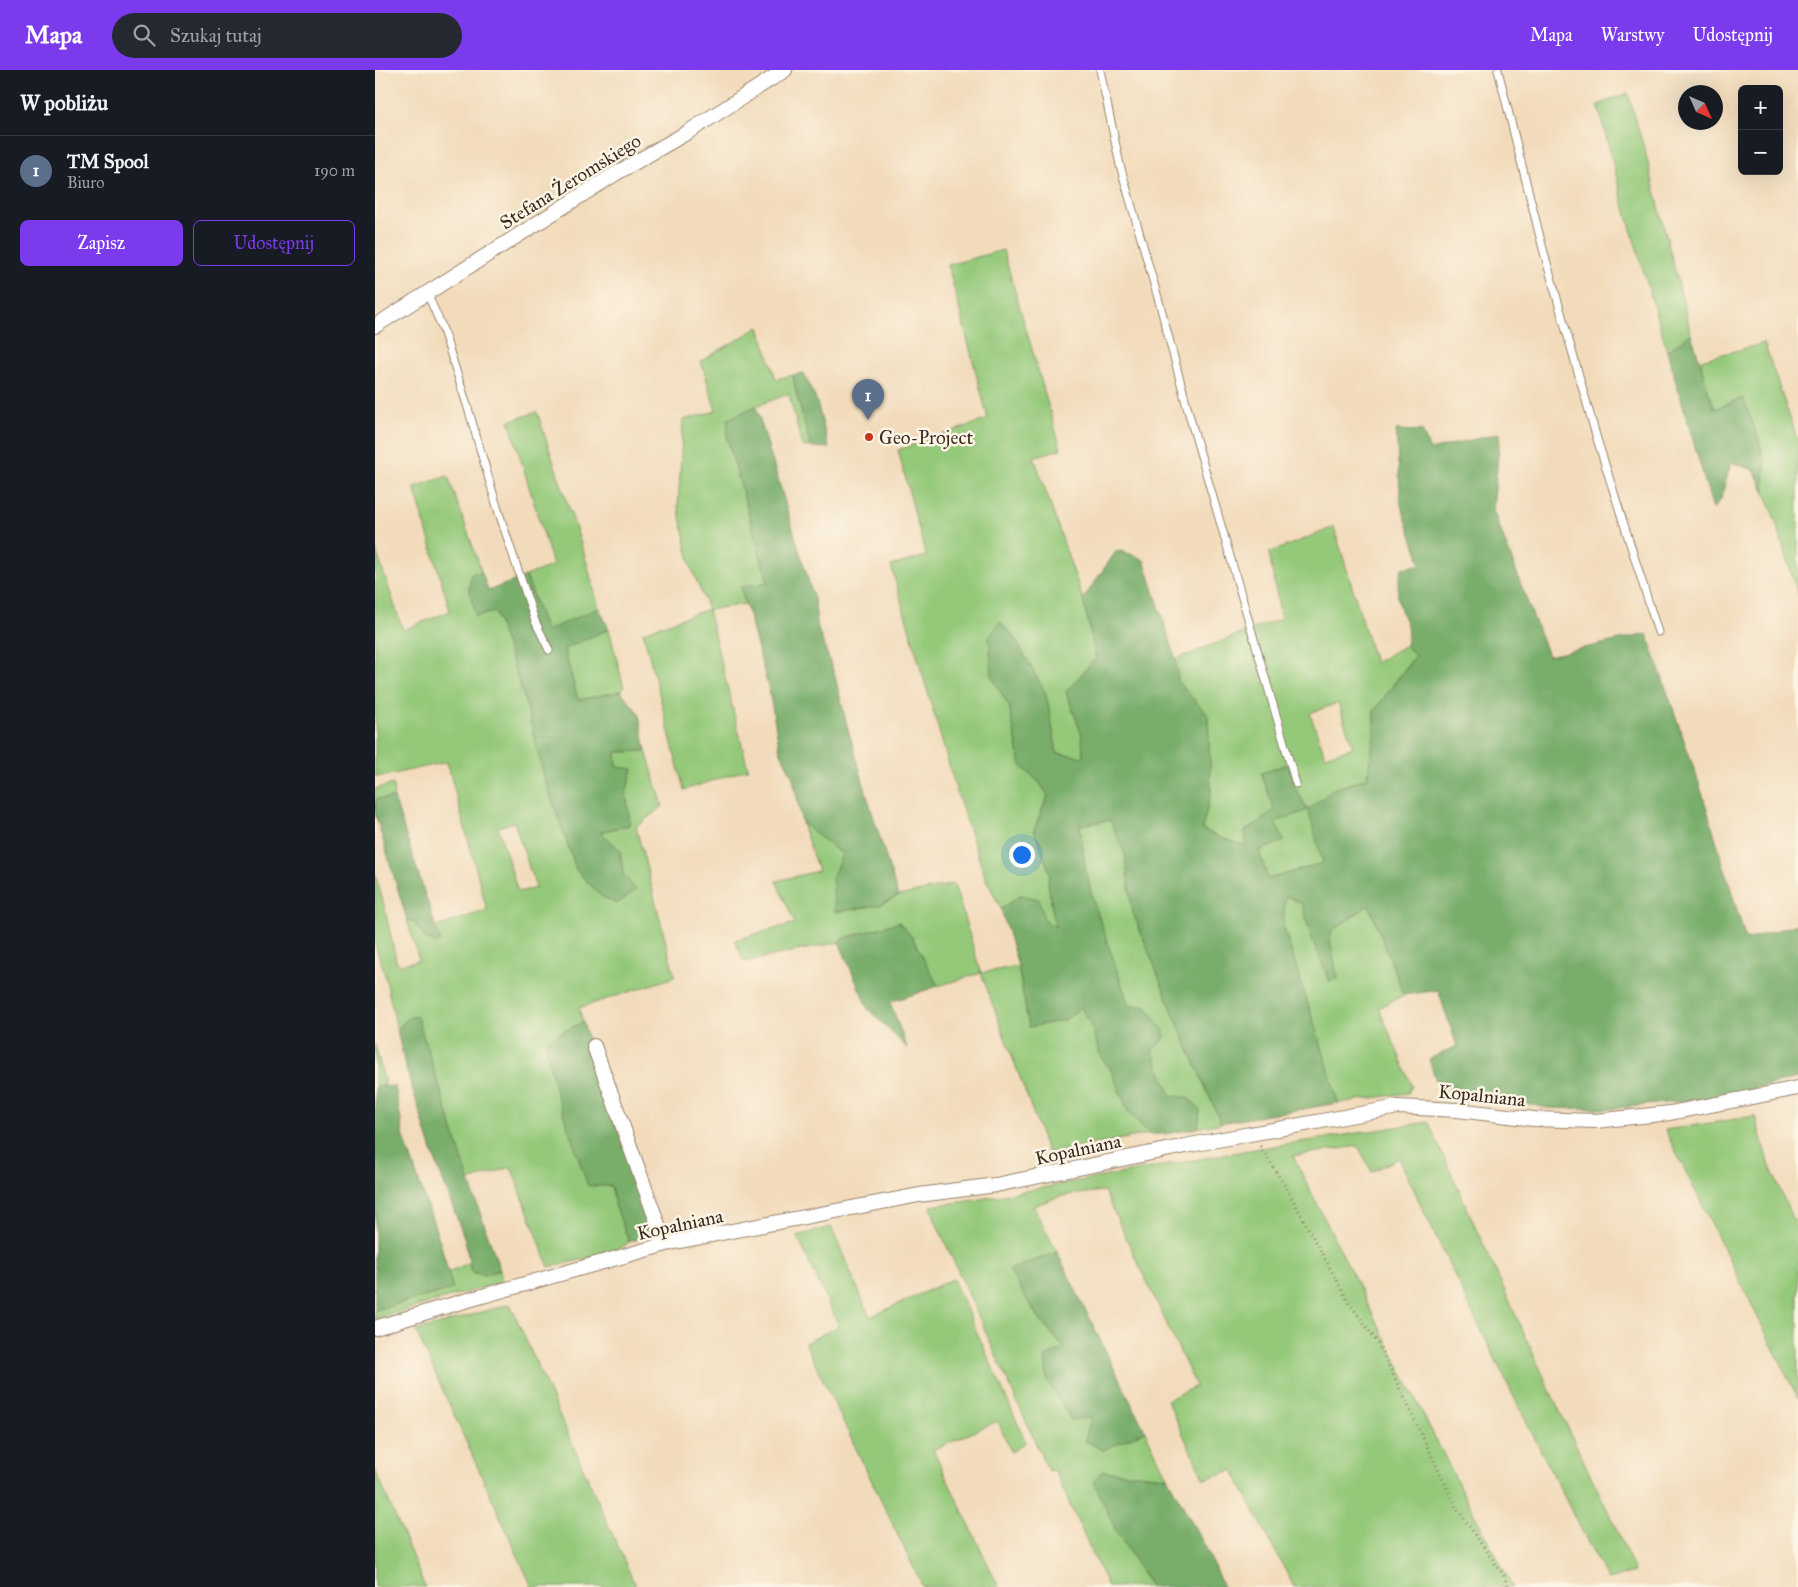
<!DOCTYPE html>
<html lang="pl">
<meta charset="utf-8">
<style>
:root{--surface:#171b24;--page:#242831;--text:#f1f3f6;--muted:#9ea1a6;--line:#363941;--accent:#7c3aed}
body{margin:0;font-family:"IM FELL Great Primer",serif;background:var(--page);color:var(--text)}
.controls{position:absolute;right:15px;top:15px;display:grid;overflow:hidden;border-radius:8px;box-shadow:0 5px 20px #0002}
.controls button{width:45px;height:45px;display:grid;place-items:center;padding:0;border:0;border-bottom:1px solid var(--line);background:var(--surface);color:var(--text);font:25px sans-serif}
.compass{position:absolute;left:1303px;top:15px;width:45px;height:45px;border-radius:50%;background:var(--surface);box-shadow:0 5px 20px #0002;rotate:135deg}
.you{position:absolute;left:646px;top:784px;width:18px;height:18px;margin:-12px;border:4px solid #fff;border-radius:50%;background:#1a73e8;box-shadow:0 0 0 8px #1a73e833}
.badge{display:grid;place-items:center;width:32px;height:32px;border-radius:50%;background:var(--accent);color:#fff;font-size:16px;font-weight:700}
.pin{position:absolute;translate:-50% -41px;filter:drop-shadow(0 1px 2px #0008)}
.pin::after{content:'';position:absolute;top:26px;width:18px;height:15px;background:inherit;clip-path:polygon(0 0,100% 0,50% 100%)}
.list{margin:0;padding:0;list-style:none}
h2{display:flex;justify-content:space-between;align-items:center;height:65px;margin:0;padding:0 20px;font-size:21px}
h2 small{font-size:16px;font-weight:400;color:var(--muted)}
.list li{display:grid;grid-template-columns:32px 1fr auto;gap:15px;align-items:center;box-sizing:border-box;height:70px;padding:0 20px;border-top:1px solid var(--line)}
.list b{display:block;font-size:19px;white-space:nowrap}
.list p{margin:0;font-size:16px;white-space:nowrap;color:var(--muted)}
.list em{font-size:16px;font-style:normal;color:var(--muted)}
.actions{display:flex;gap:10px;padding:15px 20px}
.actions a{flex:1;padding:11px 0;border:1px solid var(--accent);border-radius:8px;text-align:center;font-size:18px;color:var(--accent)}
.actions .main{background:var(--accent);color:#fff}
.icon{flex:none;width:28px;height:28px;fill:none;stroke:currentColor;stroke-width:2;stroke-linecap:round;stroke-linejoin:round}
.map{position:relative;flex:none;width:1423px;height:1517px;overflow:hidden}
header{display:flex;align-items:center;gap:30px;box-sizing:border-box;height:70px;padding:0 25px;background:var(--accent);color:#fff}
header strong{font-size:24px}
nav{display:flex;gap:28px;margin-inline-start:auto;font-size:18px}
.search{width:350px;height:45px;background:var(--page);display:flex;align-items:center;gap:12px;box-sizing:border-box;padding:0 18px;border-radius:28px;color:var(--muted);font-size:19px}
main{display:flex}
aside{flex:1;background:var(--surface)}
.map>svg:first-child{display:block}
.green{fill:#95c97a;stroke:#687a4c;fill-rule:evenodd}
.forest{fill:#78ad6a;stroke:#5a6c44;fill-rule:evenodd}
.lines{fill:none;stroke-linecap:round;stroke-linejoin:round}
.lane-casing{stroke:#96826c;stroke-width:9}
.street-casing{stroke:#96826c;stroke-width:16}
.path{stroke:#96826c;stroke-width:3;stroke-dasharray:1 4;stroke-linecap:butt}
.lane{stroke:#fff;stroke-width:7}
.street{stroke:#fff;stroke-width:14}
.poi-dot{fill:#c8321e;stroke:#fcf5e5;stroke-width:2}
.labels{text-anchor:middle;stroke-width:5;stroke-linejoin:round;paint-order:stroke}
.street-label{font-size:19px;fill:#3b2a1e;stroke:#fcf5e5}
.poi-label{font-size:19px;fill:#3b2a1e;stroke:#fcf5e5;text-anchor:start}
</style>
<header>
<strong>Mapa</strong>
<div class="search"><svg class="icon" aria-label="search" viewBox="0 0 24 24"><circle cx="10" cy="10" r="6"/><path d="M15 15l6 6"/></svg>Szukaj tutaj</div>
<nav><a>Mapa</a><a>Warstwy</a><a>Udostępnij</a></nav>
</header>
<main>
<aside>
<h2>W pobliżu<small></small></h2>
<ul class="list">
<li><span class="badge" style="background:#5c6f8a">1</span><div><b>TM Spool</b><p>Biuro</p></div><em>190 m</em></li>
</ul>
<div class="actions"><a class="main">Zapisz</a><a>Udostępnij</a></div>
</aside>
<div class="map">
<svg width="1423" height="1517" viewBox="0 0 1423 1517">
<rect width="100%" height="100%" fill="#fcf5e5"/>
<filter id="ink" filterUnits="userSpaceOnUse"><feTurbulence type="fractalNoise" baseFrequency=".02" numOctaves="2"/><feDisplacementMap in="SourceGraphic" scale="10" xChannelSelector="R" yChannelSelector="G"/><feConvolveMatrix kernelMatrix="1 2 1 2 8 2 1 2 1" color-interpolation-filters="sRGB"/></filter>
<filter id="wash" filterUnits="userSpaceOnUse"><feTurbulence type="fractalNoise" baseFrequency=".0096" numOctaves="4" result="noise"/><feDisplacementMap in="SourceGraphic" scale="20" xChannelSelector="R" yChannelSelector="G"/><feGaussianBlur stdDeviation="1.12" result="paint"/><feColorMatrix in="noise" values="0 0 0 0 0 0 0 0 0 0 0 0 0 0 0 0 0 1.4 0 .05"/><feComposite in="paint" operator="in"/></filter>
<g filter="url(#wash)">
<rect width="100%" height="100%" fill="#f2dbbb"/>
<g class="green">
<path d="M1253 23 1271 85 1316 264 1292 281 1248 132 1223 35Z"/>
<path d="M628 180 686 379 659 387 708 529 721 588 691 622 707 665 708 687 682 683 671 624 639 567 625 552 617 607 634 636 646 696 664 712 673 725 659 760 675 803 673 812 680 857 669 850 646 825 626 839 610 807 582 723 516 496 551 486 523 380 613 349 573 195Z"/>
<path d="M384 257 401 309 418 305 421 323 436 377 427 376 414 324 381 336 353 349 352 367 393 513 366 517 370 534 333 540 373 699 309 720 268 562 333 539 316 497 303 437 308 350 341 341 326 291Z"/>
<path d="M1389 273 1423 371V525L1397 440 1389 421 1390 393 1383 367 1368 328 1340 339 1329 309 1326 290Z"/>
<path d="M162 342 209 483 224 538 171 561 151 506 178 495 134 351Z"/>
<path d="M73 406 107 503 96 504 94 518 101 546 120 542 150 630 170 710 202 801 227 827 248 804 245 780 225 762 255 755 251 722 258 699 242 697 241 682 271 681 288 736 261 757 300 907 204 938 208 952 181 965 213 1115 236 1116 240 1135 254 1172C241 1185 193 1192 174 1197L136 1097 94 1111 42 947 33 948 22 960 9 901 0 875V804L9 835 21 890 24 895 44 890 32 850 38 851 50 868 65 871 61 857 112 840 72 692 9 706H0V478L28 560 75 541 39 417ZM139 752 161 818 143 822 123 757Z"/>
<path d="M959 457 1000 593 1031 575 1040 585 999 641V667L992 708 958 719 948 794 893 809 884 781 899 752 933 740 920 718 913 694 899 739 891 747 870 761 872 777 843 767 827 759 836 722 833 645 803 612 801 589 872 561 906 549 894 483ZM963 633 978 677 950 686 935 643Z"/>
<path d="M234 559 249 618 246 621 203 630 189 578Z"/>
<path d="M18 714 19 728 2 729 0 743V719Z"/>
<path d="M736 750 750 784 757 840 801 950 846 1053 823 1058 825 1040 814 1028 796 1025 777 981 790 968 754 936 718 830 710 797 705 755Z"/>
<path d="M427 753 467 784 457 809 505 835 523 826 579 814 606 903 643 896 654 957 690 950 706 936 717 958 726 988 735 998 753 1041 774 1064 673 1083 606 903 563 916 537 867 524 852 470 868 464 872 369 892 360 870 420 853 401 811 443 801Z"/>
<path d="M910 825 927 834 937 868 955 911 963 909 955 871 957 861 994 835 1029 925 1004 938 1037 1016 1033 1023 963 1033 953 997 908 855Z"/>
<path d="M0 974 11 1017H0Z"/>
<path d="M1380 1046 1392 1089 1418 1150 1423 1148V1328L1290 1060Z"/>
<path d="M1053 1052 1177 1325 1240 1456 1260 1502 1232 1509C1159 1370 1090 1230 1024 1088L997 1102 983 1076 918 1086 1090 1427 1138 1517H919L858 1400 829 1409 792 1330 821 1316 729 1121 686 1126 658 1136 682 1182 635 1200 662 1246 690 1279 728 1380 770 1361 792 1407 728 1401 739 1457 776 1517H733L679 1400 674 1401 667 1387 560 1150 556 1136 600 1130 880 1079Z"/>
<path d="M456 1157 495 1247 578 1209 651 1372 636 1382 623 1351 558 1380 624 1517H548L430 1273 464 1256 422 1166Z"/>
<path d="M94 1193 96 1202 108 1205 125 1200 127 1210 123 1213 0 1249V1240L77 1219 73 1202Z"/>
<path d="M135 1234 261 1517H157L41 1261Z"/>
<path d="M0 1399 50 1517H0Z"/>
</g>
<g class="forest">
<path d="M1316 264C1325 289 1330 314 1339 339L1368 328 1383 367 1390 393 1389 421 1379 400 1356 392 1346 429 1338 439 1292 281Z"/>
<path d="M429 303 442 332 454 378 436 377 421 322 418 305Z"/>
<path d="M381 336 439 529 443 559 460 606 471 652 493 729 523 826 505 835 460 842 457 809 467 784 427 753 418 708 405 681 394 620 366 517 393 512 352 367 353 349Z"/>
<path d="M1021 360 1047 361 1055 380 1125 363 1118 440 1173 586 1272 564 1325 716 1371 870 1423 854V1008L1343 1027 1235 1039 1172 1038 1062 1014 1054 989 1082 976 1063 920 1029 925 994 835 957 861 955 871 963 909 954 911 937 868 927 834 911 825 908 855 953 997 963 1033 846 1053 801 950 757 840 750 784 735 750 705 755 710 797 718 830 754 936H771L788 959 790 968 777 981 796 1025 814 1028 825 1040 823 1058 790 1064H774L753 1041 735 998 726 988 717 958 706 937 690 950 654 957 643 896 626 839 646 825 664 829 669 850 680 857 673 812 675 803 659 760 673 725 664 712 646 696 634 636 617 607 614 567 625 552 639 567 671 624 682 683 708 687 707 665 691 622 721 588 708 529 742 480 759 485 769 490 801 589 803 612 833 645 836 722 827 759 843 767 871 776 870 761 891 747 899 739 886 703 913 694 920 718 933 740 958 719 992 708 999 667V641L1040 586 1031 575C1036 553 1029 553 1024 533 1021 522 1024 509 1027 498L1046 494 1026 435ZM933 740 948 793 893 809 884 781 909 771 900 752Z"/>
<path d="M96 503H107L113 521 151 506 171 561 224 538 234 559 189 579 203 630 246 621 264 644 271 681 241 682 242 697 258 699 251 722 255 755 225 762 245 780 248 804 261 820 242 834 227 827 202 801 170 710 150 630 120 542 101 546 94 518Z"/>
<path d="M19 728 65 871 60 873 50 868 38 851 32 850 0 743 1 729Z"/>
<path d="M524 852 537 867 563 916 515 932 532 978 493 939 464 872 470 868Z"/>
<path d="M42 946 94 1111 125 1200 108 1205 96 1202 90 1170 57 1081 30 995 22 960 33 948Z"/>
<path d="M208 952 226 1014 279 1165 254 1172 240 1135 236 1116H213L181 1023 170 973 181 965Z"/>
<path d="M20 1016 29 1068 65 1172 78 1219 0 1240V1017Z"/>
<path d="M682 1182 770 1361 728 1380 710 1371 716 1347 696 1350 672 1310 670 1287 690 1278 662 1246 634 1200Z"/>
<path d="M727 1401 792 1407 831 1478 848 1517H776L739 1457 719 1412Z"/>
</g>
</g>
<g filter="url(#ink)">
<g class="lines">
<g class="lane-casing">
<g id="lane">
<path d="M725 0 745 95 785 235 817 355 921 714"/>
<path d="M1123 0 1168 179 1222 369 1283 562"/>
<path d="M52 223 67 257 93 338 123 440 160 551 174 580"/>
</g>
</g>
<g class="street-casing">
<g id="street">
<path d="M0 256 240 104 313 62 410 0"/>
<path d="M219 976 290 1174"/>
<path d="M0 1258 65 1238 295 1173 544 1125 621 1115 810 1076 1023 1037 1082 1040 1159 1049 1221 1051 1295 1043 1423 1018"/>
</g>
</g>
<path class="path" d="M885 1076 912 1119 974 1233 1003 1273 1082 1439 1129 1506 1133 1517"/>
<use href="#lane" class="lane"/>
<use href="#street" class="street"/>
</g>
</g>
<circle class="poi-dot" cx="494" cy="367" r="5"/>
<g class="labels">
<g class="street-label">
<text transform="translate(195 111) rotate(-32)" y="7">Stefana Żeromskiego</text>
<text transform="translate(1107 1025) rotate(6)" y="7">Kopalniana</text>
<text transform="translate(703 1079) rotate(-12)" y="7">Kopalniana</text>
<text transform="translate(305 1154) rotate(-12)" y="7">Kopalniana</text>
</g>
<g class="poi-label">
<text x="504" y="374">Geo-Project</text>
</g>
</g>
</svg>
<div class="controls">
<button>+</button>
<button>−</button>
</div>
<svg class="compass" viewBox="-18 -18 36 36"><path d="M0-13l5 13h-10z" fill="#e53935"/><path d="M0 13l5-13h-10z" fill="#9ea1a6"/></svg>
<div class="you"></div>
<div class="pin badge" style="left:493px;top:350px;background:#5c6f8a">1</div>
</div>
</main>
